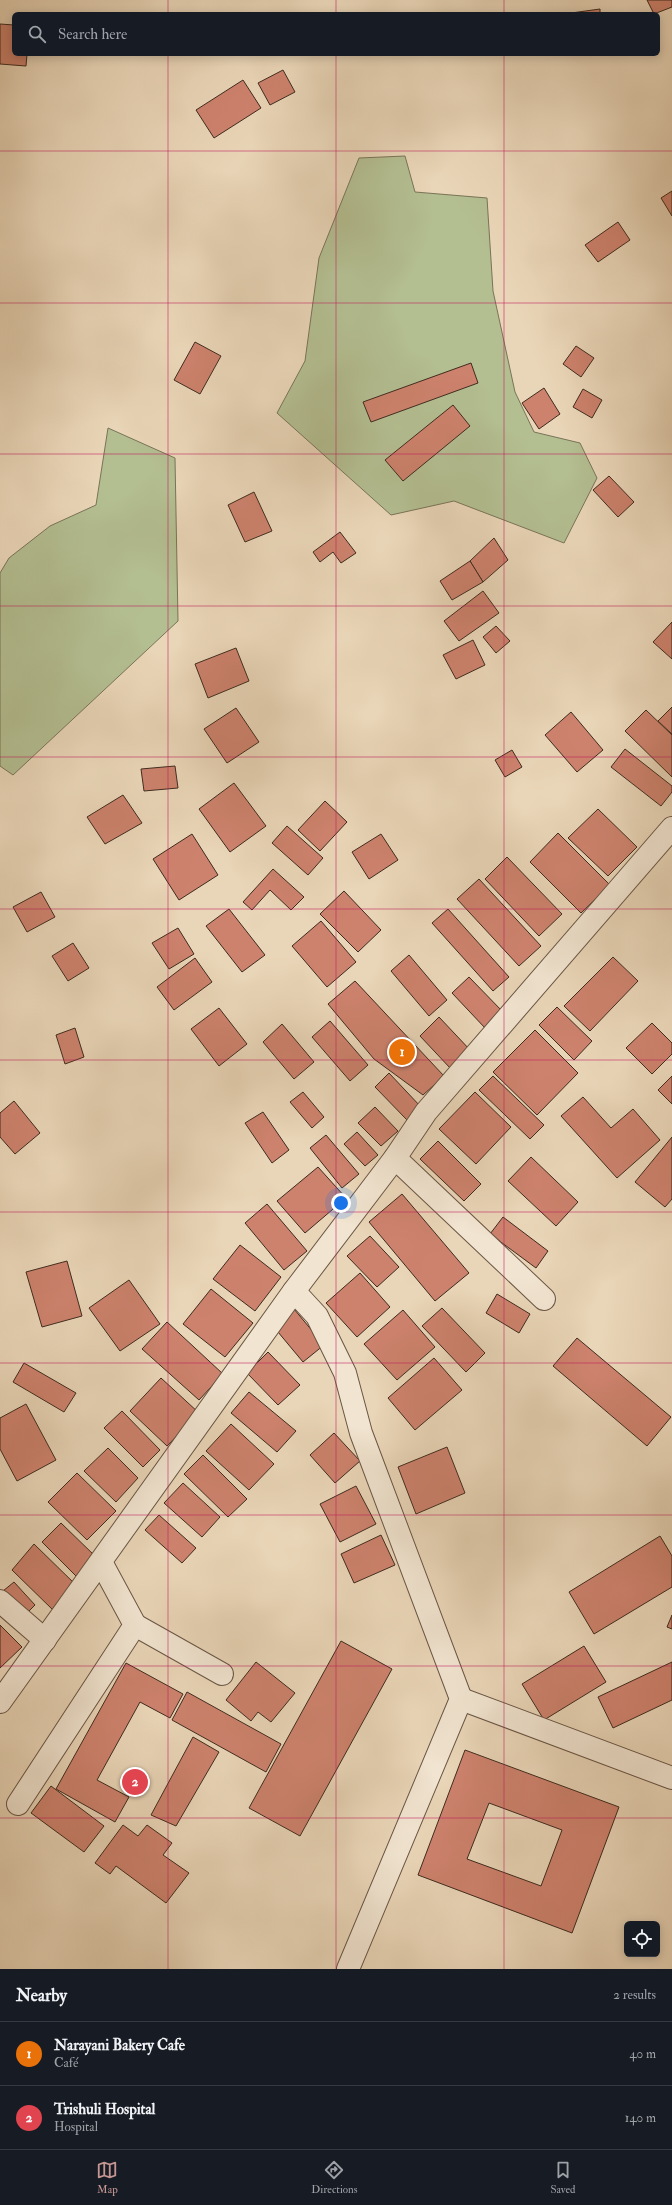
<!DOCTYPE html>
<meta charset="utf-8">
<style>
:root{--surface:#171b24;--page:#242831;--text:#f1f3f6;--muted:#9ea1a6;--line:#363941;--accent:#c59692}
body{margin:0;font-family:"IM FELL Double Pica",serif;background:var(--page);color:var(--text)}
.controls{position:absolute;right:12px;bottom:12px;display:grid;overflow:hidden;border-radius:6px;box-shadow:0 2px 10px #0003}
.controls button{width:36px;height:36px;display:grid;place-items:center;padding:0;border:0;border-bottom:1px solid var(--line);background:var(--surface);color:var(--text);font:20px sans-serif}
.you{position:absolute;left:341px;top:1203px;width:14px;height:14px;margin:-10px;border:3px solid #fff;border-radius:50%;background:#1a73e8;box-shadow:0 0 0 6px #1a73e833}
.badge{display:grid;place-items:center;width:26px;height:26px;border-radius:50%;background:var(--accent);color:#fff;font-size:13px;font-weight:700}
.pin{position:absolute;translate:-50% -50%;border:2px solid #fff;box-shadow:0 1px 4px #0006}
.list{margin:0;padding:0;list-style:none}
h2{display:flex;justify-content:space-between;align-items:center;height:52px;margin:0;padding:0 16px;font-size:17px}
h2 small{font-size:13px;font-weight:400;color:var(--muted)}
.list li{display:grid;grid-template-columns:26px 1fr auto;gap:12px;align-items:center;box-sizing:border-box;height:64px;padding:0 16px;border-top:1px solid var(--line)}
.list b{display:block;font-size:15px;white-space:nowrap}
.list p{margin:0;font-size:13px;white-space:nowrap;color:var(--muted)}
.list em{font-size:13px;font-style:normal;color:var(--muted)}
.icon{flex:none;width:22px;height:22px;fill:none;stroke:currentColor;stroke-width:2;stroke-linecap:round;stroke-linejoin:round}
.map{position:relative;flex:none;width:672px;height:1969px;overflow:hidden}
.search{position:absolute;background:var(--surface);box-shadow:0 2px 10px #0003;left:12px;right:12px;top:12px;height:44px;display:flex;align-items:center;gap:10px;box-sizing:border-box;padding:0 14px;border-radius:6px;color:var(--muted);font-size:15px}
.sheet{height:180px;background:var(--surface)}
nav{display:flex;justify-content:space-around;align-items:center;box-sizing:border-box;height:56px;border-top:1px solid var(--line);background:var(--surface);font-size:11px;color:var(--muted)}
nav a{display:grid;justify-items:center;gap:2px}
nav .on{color:var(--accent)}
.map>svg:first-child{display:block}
.green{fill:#b3be91;stroke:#797458}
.building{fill:#cd826d;stroke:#3f2b1f;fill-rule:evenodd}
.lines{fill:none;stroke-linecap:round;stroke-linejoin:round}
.minor-casing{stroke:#6a5645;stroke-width:24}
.minor{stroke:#f1e4d0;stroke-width:22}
.grid{fill:none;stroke:#c2185b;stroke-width:1;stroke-opacity:0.55}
</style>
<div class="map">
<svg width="672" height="1969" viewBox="0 0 672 1969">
<rect width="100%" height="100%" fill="#e9d5b7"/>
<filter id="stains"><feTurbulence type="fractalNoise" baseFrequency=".005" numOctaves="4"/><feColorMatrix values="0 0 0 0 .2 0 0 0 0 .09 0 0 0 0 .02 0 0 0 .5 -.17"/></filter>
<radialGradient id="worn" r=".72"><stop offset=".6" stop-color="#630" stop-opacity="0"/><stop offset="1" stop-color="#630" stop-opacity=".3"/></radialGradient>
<g class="green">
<path d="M405 156 415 192 487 198 493 291 515 392 534 432 580 443 597 478 564 543 454 501 391 515 277 413 305 361 319 258 359 158Z"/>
<path d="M108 428 175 458 178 621 13 775 0 766V573L9 558 50 526 96 505Z"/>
</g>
<g class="building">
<path d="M647 0H672V7L654 14Z"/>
<path d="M600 9V14H564Z"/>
<path d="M0 24 14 25V54H27L26 66 0 64Z"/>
<path d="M283 70 295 92 270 105 258 83Z"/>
<path d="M243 80 261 108 214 138 196 110Z"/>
<path d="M672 191V216L661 198Z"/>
<path d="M618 222 630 240 598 262 585 245Z"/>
<path d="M195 342 221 356 200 394 174 380Z"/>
<path d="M576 346 594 358 581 377 563 364Z"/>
<path d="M471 363 478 383 371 422 363 402Z"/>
<path d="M544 388 560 414 539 429 522 403Z"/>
<path d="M583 389 602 400 592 418 573 407Z"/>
<path d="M453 405 470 426 403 481 385 460Z"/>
<path d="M609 476 634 502 618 517 593 490Z"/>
<path d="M254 492 272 531 245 542 228 505Z"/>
<path d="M340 532 356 553 341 563 333 552 320 562 313 552Z"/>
<path d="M494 538 508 560 483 582 470 561Z"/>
<path d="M470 561 483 582 452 600 440 581Z"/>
<path d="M483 591 499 613 459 641 444 621Z"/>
<path d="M672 622V659L653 642Z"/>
<path d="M496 626 510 641 496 653 483 637Z"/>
<path d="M473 640 485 665 456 679 443 655Z"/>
<path d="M236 648 249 681 208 698 195 664Z"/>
<path d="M672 707V734L658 721Z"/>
<path d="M236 708 259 742 227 763 204 729Z"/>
<path d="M646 710 672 735V777L625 731Z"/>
<path d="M571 712 603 750 577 772 545 735Z"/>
<path d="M625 749 672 786V792L661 806 611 767Z"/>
<path d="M512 750 522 767 505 777 495 760Z"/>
<path d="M175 766 178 788 144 791 141 769Z"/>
<path d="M234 783 266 826 230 852 199 809Z"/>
<path d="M123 795 142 823 105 844 87 817Z"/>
<path d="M325 801 347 822 320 851 298 830Z"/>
<path d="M598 809 637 847 608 876 568 838Z"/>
<path d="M287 826 323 858 308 875 272 843Z"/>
<path d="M558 833 610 885 581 913 530 862Z"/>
<path d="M192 834 218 875 179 900 153 859Z"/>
<path d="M381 834 398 860 369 879 352 852Z"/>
<path d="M507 857 562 914 539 936 485 879Z"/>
<path d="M273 869 304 897 291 910 270 890 252 910 243 902Z"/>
<path d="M479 879 541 946 519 966 457 899Z"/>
<path d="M344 891 381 930 358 952 320 914Z"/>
<path d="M41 892 55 917 27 932 13 907Z"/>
<path d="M229 909 265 955 242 972 206 926Z"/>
<path d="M448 909 509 977 493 991 432 923Z"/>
<path d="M321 921 356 962 327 987 292 946Z"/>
<path d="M178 928 194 954 169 969 152 943Z"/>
<path d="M73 943 89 968 68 981 52 956Z"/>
<path d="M409 955 447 1000 429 1016 391 971Z"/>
<path d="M613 957 638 981 590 1031 564 1006Z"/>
<path d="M195 958 212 982 174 1010 157 987Z"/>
<path d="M469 977 504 1013 486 1029 452 993Z"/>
<path d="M355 981 444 1076 423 1095 374 1059 328 1004Z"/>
<path d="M557 1007 592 1041 574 1060 539 1025Z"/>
<path d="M219 1008 247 1044 219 1066 191 1029Z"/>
<path d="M439 1017 471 1051 451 1069 420 1036Z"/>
<path d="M330 1021 368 1065 350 1081 312 1037Z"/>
<path d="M652 1023 672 1043V1054L652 1074 626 1048Z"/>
<path d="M282 1024 314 1062 294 1079 263 1042Z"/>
<path d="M75 1028 84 1057 65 1064 56 1035Z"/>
<path d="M535 1030 578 1073 537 1115 493 1072Z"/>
<path d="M389 1073 421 1107 407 1120 375 1087Z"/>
<path d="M493 1076 544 1125 530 1139 479 1090Z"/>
<path d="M672 1076V1104L658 1090Z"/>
<path d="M303 1092 324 1117 312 1128 290 1102Z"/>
<path d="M475 1092 511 1127 476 1164 439 1129Z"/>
<path d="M583 1097 611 1128 633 1109 660 1140 617 1178 561 1116Z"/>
<path d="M14 1101 40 1133 15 1154 0 1137V1113Z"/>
<path d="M375 1107 398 1131 381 1146 358 1123Z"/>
<path d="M263 1112 289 1150 272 1163 245 1123Z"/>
<path d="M357 1132 378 1155 365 1166 344 1144Z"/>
<path d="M326 1135 359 1174 342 1188 310 1148Z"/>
<path d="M672 1137V1199L665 1207 635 1182Z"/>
<path d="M438 1141 481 1184 464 1201 420 1159Z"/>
<path d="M531 1157 578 1202 556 1226 508 1181Z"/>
<path d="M318 1167 346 1198 305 1233 277 1201Z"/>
<path d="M402 1194 469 1273 435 1301 369 1222Z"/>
<path d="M267 1204 307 1251 284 1270 245 1223Z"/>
<path d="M503 1217 548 1251 536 1268 490 1234Z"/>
<path d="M370 1236 399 1267 377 1287 347 1256Z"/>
<path d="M240 1245 281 1277 255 1311 213 1279Z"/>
<path d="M67 1261 82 1316 42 1327 26 1272Z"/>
<path d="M360 1273 390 1307 357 1337 326 1303Z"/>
<path d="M129 1280 160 1324 120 1351 89 1308Z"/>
<path d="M211 1289 253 1323 225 1357 183 1324Z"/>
<path d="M497 1294 530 1314 519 1333 486 1313Z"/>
<path d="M442 1308 485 1353 466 1372 422 1326Z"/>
<path d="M294 1309 324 1345 303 1362 273 1326Z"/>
<path d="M403 1310 435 1347 397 1380 364 1344Z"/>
<path d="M167 1322 223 1374 199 1400 142 1349Z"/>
<path d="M577 1338 671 1417 647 1446 553 1366Z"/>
<path d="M268 1352 300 1385 278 1405 247 1373Z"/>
<path d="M434 1358 462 1390 415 1430 388 1398Z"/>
<path d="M24 1363 76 1393 64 1412 13 1382Z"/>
<path d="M161 1378 199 1413 167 1446 130 1411Z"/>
<path d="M249 1392 296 1431 277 1452 231 1413Z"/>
<path d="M26 1404 56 1460 17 1481 0 1449V1418Z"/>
<path d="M122 1411 160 1450 143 1467 104 1428Z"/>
<path d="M231 1424 274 1464 249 1490 206 1451Z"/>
<path d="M334 1433 360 1461 335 1483 310 1455Z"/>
<path d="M447 1447 465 1493 416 1514 398 1467Z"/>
<path d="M108 1448 138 1478 116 1502 84 1471Z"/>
<path d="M203 1455 247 1499 228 1517 184 1474Z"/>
<path d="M77 1473 116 1511 87 1540 48 1502Z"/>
<path d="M183 1483 220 1517 202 1537 164 1503Z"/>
<path d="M356 1486 376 1524 340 1542 320 1504Z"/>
<path d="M159 1515 196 1548 182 1563 145 1530Z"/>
<path d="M61 1523 95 1556 76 1576 42 1542Z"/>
<path d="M381 1535 395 1565 354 1583 341 1554Z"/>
<path d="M660 1536 672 1556V1587L594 1634 569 1592Z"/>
<path d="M34 1544 76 1585 54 1611 12 1570Z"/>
<path d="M14 1582 35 1605 25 1615 3 1591Z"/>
<path d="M672 1615V1629L667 1627Z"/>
<path d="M0 1625 22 1647 0 1668Z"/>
<path d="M341 1641 392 1669 300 1836 249 1808Z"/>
<path d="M584 1646 606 1682 544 1720 522 1684Z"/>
<path d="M256 1662 295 1693 271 1722 258 1712 251 1721 226 1700Z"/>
<path d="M672 1662V1700L613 1728 598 1697Z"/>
<path d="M126 1663 183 1694 170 1718 140 1702 97 1780 129 1797 115 1822 56 1789Z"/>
<path d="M187 1692 281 1744 266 1772 172 1720Z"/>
<path d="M193 1737 219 1752 176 1826 151 1815Z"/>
<path d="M465 1750 619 1807 572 1933 418 1875ZM489 1803 562 1830 541 1886 467 1859Z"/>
<path d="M51 1786 104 1826 84 1852 31 1813Z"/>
<path d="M123 1825 138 1836 147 1825 172 1843 163 1855 189 1873 166 1903 116 1866 110 1874 95 1863Z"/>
</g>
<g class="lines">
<g class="minor-casing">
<g id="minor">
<path d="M395 1158 544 1299"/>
<path d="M294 1291 317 1316 345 1373 361 1433 461 1699 348 1969"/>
<path d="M0 1601 45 1640"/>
<path d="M135 1625 222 1674"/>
<path d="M461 1699 672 1778"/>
<path d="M0 1702 294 1291 395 1158 426 1112 672 828"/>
<path d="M18 1804 135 1625 101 1562"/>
</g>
</g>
<use href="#minor" class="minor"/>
</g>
<path class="grid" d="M168 0V14M336 0V14M504 0V14M168 54V1969M336 54V1969M504 54V1969M0 151H672M0 303H672M0 454H672M0 606H672M0 757H672M0 909H672M0 1060H672M0 1212H672M0 1363H672M0 1515H672M0 1666H672M0 1818H672"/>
<rect width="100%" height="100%" filter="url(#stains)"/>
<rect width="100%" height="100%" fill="url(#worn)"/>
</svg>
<div class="controls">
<button><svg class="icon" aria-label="locate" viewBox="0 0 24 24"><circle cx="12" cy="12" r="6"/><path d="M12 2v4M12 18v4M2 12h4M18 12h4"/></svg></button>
</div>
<div class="you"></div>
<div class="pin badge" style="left:402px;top:1052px;background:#e8710a">1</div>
<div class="pin badge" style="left:135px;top:1782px;background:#e0444e">2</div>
<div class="search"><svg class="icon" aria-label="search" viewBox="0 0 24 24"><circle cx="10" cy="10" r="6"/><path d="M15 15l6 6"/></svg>Search here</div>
</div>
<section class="sheet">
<h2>Nearby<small>2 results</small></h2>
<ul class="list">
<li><span class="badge" style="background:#e8710a">1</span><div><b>Narayani Bakery Cafe</b><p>Café</p></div><em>40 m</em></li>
<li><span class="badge" style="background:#e0444e">2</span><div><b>Trishuli Hospital</b><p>Hospital</p></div><em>140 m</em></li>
</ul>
</section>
<nav>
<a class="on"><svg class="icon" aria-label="map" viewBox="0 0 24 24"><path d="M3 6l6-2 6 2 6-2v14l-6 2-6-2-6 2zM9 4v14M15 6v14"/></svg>Map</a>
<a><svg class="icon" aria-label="directions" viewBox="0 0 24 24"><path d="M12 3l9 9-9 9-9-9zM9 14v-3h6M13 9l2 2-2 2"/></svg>Directions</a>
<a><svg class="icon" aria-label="saved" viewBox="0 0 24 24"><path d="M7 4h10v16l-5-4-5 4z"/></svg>Saved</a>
</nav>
